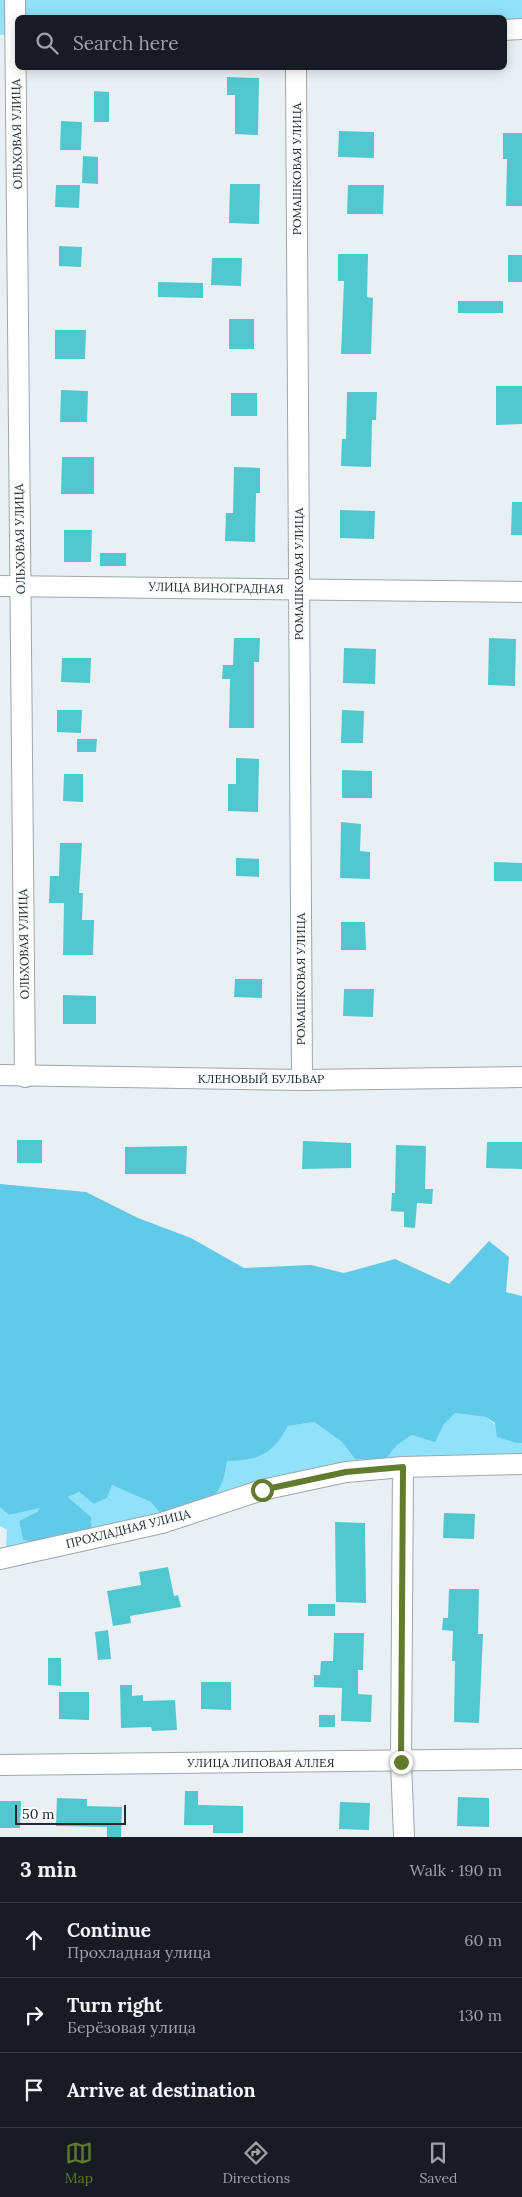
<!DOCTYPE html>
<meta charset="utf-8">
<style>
:root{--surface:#171b24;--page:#20242c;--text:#f1f3f6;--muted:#9ea1a6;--line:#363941;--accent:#637b2d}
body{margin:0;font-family:Lora,serif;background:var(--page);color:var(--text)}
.scale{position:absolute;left:15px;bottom:12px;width:111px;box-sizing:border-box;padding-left:5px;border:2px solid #262829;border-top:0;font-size:14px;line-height:18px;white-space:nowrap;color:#262829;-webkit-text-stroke:4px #f9fdff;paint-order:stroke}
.stop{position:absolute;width:15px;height:15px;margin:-11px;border:4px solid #637b2d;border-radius:50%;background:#fff}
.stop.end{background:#637b2d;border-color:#fff;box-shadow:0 1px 5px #0008}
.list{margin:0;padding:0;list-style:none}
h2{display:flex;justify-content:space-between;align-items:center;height:65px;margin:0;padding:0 20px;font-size:21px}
h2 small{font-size:16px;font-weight:400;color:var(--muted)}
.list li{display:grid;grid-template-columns:32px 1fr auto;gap:15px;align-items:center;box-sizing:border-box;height:75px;padding:0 20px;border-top:1px solid var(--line)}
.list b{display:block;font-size:19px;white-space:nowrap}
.list p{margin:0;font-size:16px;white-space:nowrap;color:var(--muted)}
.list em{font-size:16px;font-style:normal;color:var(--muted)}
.icon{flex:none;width:28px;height:28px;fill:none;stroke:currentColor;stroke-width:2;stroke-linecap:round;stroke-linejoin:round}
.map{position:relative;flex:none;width:522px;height:1837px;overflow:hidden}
.search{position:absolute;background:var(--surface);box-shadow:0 2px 12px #0003;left:15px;right:15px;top:15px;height:55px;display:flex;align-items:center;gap:12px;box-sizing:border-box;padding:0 18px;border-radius:8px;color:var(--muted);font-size:19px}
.sheet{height:290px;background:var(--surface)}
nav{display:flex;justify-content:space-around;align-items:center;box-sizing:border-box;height:70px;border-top:1px solid var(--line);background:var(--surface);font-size:14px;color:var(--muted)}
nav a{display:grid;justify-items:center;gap:2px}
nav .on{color:var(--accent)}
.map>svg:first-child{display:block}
.green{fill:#90e1fa}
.forest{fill:#62cae9}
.building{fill:#51c8cf}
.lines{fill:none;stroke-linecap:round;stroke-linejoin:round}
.minor-casing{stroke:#9fa6a8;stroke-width:22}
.minor{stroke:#fff;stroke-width:20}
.route{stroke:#637b2d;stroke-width:6}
.labels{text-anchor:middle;stroke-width:4.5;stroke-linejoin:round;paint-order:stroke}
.street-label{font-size:12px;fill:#262829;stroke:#f9fdff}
</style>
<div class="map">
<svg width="522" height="1837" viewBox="0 0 522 1837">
<rect width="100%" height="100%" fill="#e9f0f3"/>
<g class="green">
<path d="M0 0H522V21L505 22 504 18H18L17 34 0 35Z"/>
<path d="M455 1413 486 1417 517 1443H522V1458L447 1456 207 1503 225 1473 227 1461C255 1460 274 1452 288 1426L314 1422 342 1442 355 1459H386L397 1445 412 1435 435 1441 445 1422Z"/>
<path d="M112 1484 151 1502 164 1518 0 1556V1550L6 1547 7 1530 0 1526V1507L10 1515 41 1507 37 1512 19 1521 23 1540 40 1543 54 1536 74 1535 92 1530 91 1517 68 1497 79 1492 94 1504 107 1498Z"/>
</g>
<path class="forest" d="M0 1184 86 1192 138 1218 191 1238 244 1268 311 1265 344 1273 395 1259 449 1284 489 1241 509 1257 506 1292 522 1296V1443H517L497 1437 495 1423 486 1417 455 1413 444 1424 435 1442 412 1435 397 1445 386 1459H355L342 1442 314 1422 288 1426C272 1455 259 1460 227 1461 221 1506 202 1505 164 1518L151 1502 112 1485 107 1498 94 1504 79 1492 68 1497 91 1517 92 1530 74 1535 54 1536 40 1543 23 1540 19 1521 37 1512 40 1508 9 1515 0 1507Z"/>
<g class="building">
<path d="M227 77 259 78 258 135 235 134V95H227Z"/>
<path d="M94 91 109 92V122H94Z"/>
<path d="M61 121 82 122 81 150H60Z"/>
<path d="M339 131 374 132V158L338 157Z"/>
<path d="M503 133H522V206H506L507 159H503Z"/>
<path d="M83 156 98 157V184L82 183Z"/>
<path d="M230 184H260L259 224 229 223Z"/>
<path d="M56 185H80L79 208 55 207Z"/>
<path d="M348 185H384L383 214H347Z"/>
<path d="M59 246 82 247 81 267 59 266Z"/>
<path d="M338 254H368L367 297 373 298 371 354H341L344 281H338Z"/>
<rect x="508" y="255" width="14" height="27"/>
<path d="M212 258H242L241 286 211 285Z"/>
<path d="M158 282 203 283V298L158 297Z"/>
<rect x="458" y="301" width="45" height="12"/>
<rect x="229" y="319" width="25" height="30"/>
<path d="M55 330H86L85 359H55Z"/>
<path d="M496 386H522V424L496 425Z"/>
<path d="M61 390 88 391 87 422H60Z"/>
<path d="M347 392H377L376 420H372L371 467 341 466 342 439H346Z"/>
<rect x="231" y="393" width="26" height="23"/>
<path d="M62 457H94V494H61Z"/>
<path d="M234 467 260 468V493H256L255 542 225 541 226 513H233Z"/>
<path d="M512 502H522V535H511Z"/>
<path d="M340 510 375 511 374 539 340 538Z"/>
<path d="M64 530H92L91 562H64Z"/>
<rect x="100" y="553" width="26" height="13"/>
<path d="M234 638H260L259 662H254V728H229L230 679H222L223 665H233Z"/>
<path d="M489 638 516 639 515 686 488 685Z"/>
<path d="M344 648 376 649 375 684 343 683Z"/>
<path d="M62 658H91L90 683 61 682Z"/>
<path d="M57 710H82L81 733 57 732Z"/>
<path d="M342 710 364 711 363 743H341Z"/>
<path d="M77 739H97L96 752H77Z"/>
<path d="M236 758 259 759 258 812 228 811V784H236Z"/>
<path d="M342 770 372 771V798H342Z"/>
<path d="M64 774H83V802L63 801Z"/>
<path d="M341 822 361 824 360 851 370 852V879L340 878Z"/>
<path d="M60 843H82L79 893H83L82 920H94L93 955H63L64 903H49L50 876H59Z"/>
<path d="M236 858 259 859V877L236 876Z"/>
<path d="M494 862 522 863V881H494Z"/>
<path d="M341 922H365L366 950H341Z"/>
<path d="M235 979H262V998L234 997Z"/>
<path d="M344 989H374L373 1017 343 1016Z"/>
<path d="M63 995 96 996V1024H63Z"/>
<rect x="17" y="1140" width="25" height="23"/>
<path d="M303 1141 351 1143V1168L302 1169Z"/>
<path d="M487 1142H522V1169L486 1168Z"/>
<path d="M396 1145 426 1146 425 1189H433L432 1204 417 1203 415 1228 404 1227V1212L391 1211 392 1193H395Z"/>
<path d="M187 1146 186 1174H125V1147Z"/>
<path d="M444 1513 475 1514 474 1539 443 1538Z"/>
<path d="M335 1522 365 1523 366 1603 336 1602Z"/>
<path d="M168 1567 174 1596 178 1595 181 1607 130 1616 131 1623 113 1626 107 1591 141 1585 139 1572Z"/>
<path d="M449 1589H479L478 1634H483L479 1723 454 1722 455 1661H452L453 1631 442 1630 443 1618H448Z"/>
<rect x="308" y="1604" width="27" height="12"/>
<path d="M108 1630 111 1659 98 1660 95 1632Z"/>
<path d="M334 1633H364L363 1670H358V1694L372 1695 371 1722 341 1721 342 1688 314 1687V1675H320L321 1661H333Z"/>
<path d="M48 1658H61V1686L48 1685Z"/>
<path d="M201 1682H231V1710L201 1709Z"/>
<path d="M120 1685H132V1696L143 1695V1701L175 1700 177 1730 152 1731 151 1727 121 1728Z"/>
<path d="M59 1692H89V1720L59 1719Z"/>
<rect x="319" y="1715" width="16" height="12"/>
<path d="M185 1791H198V1805L243 1806V1833H213V1825H184Z"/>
<path d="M458 1797 489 1798V1827L457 1826Z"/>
<path d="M57 1798 87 1799V1806L122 1807 121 1837H107V1827L56 1826Z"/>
<path d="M0 1801H21L20 1828H0Z"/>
<path d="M340 1802 370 1803 369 1830 339 1829Z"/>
</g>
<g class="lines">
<g class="minor-casing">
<g id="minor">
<path d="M15 0 25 1077"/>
<path d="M504 30 522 29"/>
<path d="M296 68 302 1080"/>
<path d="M0 586 522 592"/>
<path d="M0 1075 302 1080 522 1077"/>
<path d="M403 1467 401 1762 404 1837"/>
<path d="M0 1559 162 1523 262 1490 346 1472 403 1467 522 1464"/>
<path d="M0 1765 522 1759"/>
</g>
</g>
<use href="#minor" class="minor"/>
</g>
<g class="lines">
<path class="route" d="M262 1490 346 1472 403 1467 401 1762"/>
</g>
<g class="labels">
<g class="street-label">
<text transform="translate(17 134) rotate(-91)" y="4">ОЛЬХОВАЯ УЛИЦА</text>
<text transform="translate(297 169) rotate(-90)" y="4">РОМАШКОВАЯ УЛИЦА</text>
<text transform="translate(20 539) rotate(-91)" y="4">ОЛЬХОВАЯ УЛИЦА</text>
<text transform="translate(299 574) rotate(-90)" y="4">РОМАШКОВАЯ УЛИЦА</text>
<text transform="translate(216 588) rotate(1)" y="4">УЛИЦА ВИНОГРАДНАЯ</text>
<text transform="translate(24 944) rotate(-91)" y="4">ОЛЬХОВАЯ УЛИЦА</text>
<text transform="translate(301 979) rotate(-90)" y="4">РОМАШКОВАЯ УЛИЦА</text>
<text x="261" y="1083">КЛЕНОВЫЙ БУЛЬВАР</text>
<text transform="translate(128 1529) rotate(-14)" y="4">ПРОХЛАДНАЯ УЛИЦА</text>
<text x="261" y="1767">УЛИЦА ЛИПОВАЯ АЛЛЕЯ</text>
</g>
</g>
</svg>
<div class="scale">50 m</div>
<div class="stop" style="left:262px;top:1490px"></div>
<div class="stop end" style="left:401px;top:1762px"></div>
<div class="search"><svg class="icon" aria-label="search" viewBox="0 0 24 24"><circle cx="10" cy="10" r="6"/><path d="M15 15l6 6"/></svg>Search here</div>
</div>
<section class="sheet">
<h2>3 min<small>Walk · 190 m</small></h2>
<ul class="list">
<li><svg class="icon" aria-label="ahead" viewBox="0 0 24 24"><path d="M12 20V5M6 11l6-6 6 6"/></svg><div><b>Continue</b><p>Прохладная улица</p></div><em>60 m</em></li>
<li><svg class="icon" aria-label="right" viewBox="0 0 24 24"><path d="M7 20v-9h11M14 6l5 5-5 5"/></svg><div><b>Turn right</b><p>Берёзовая улица</p></div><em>130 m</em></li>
<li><svg class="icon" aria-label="arrive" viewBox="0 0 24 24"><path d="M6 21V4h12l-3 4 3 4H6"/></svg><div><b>Arrive at destination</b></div></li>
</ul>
</section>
<nav>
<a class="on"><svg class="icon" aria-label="map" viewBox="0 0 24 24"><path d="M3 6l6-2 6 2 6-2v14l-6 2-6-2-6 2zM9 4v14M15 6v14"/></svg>Map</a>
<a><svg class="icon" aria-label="directions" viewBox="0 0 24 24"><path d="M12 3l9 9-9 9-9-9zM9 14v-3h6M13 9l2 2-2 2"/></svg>Directions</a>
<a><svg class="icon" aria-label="saved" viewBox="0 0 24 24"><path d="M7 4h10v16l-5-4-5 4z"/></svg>Saved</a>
</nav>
